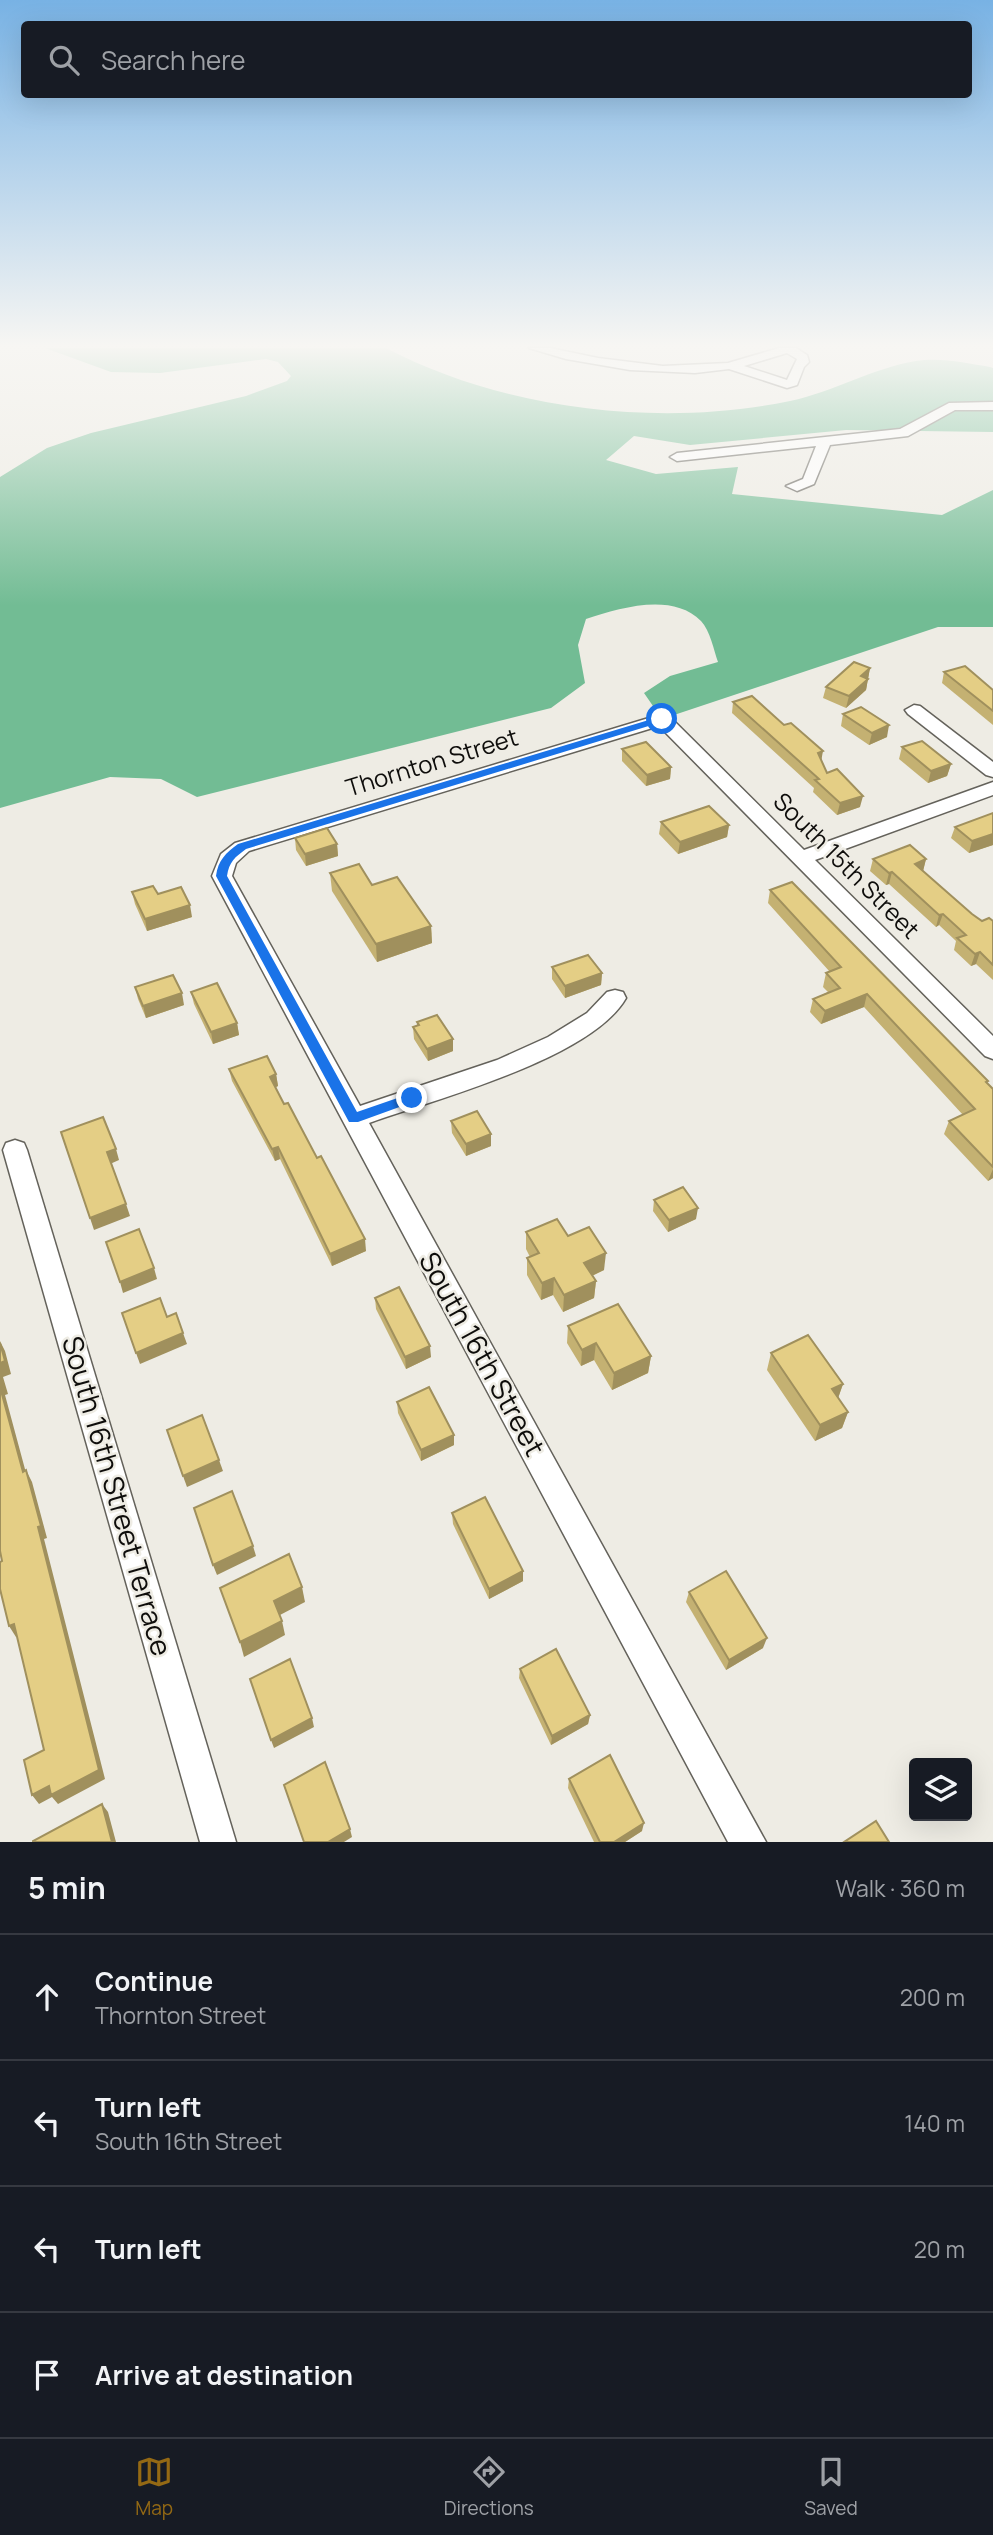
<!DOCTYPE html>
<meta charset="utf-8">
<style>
:root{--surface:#171b24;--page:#20242c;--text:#f1f3f6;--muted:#9ea1a6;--line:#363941;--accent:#946914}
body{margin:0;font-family:Manrope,sans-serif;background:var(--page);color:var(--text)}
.controls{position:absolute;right:21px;bottom:21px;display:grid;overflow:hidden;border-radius:7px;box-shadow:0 7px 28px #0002}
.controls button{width:63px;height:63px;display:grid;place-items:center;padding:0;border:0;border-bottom:2px solid var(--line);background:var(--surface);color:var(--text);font:35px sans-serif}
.stop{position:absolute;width:21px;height:21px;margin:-16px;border:5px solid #1a73e8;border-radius:50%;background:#fff}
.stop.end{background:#1a73e8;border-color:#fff;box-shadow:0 2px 7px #0008}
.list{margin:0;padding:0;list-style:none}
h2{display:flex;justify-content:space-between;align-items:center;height:91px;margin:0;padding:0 28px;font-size:30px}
h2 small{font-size:23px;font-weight:400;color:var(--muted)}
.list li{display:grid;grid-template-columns:46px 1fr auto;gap:21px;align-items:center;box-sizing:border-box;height:126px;padding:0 28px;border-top:2px solid var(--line)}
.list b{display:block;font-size:26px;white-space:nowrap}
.list p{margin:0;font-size:23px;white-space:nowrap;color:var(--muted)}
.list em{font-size:23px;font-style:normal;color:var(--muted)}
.icon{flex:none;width:38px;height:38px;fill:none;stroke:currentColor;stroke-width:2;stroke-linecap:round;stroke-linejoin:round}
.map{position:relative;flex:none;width:993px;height:1842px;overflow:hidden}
.search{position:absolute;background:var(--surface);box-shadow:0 7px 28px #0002;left:21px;right:21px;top:21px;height:77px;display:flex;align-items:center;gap:18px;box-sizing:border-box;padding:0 24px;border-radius:7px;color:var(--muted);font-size:26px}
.sheet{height:595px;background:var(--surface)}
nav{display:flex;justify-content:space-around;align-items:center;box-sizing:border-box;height:98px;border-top:2px solid var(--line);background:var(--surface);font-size:19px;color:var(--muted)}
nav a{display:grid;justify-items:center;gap:4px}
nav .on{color:var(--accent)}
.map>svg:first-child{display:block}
.forest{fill:#72bc94}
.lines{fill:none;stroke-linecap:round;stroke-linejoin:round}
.minor-casing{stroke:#64625b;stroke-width:3}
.minor{fill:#fff;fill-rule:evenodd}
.wall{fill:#c4b172}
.shaded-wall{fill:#a0905d}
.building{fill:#e4ce85;stroke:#a0905d;stroke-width:2}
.route{fill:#1a73e8}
.labels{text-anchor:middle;stroke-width:5;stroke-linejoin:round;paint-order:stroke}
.street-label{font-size:24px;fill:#0e0d0b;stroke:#eeece4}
.near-street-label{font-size:28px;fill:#0e0d0b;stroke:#eeece4}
</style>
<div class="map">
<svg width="993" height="1842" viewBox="0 0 993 1842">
<rect width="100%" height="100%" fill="#eeece4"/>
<path class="forest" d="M45 348H386C504 410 660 428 790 401 833 392 873 368 916 361 940 357 967 363 990 367L993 368V432L846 430 690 445 634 436 606 460 656 474 738 467 732 494 942 515 993 490V627H938L662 719 644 693 670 676 718 662C714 651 710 630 701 621 672 592 620 608 586 619L578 645 585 683 551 708 197 797 161 779 110 777 0 808V477L47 448 91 433 246 396 287 381 291 376 278 362 266 359 160 373 111 372Z"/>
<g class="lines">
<g class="minor-casing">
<g id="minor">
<path d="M529 348H550L598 358 663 366 728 363 779 348H796L807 355 809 362 804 367 797 385 787 388 729 369 695 373 630 370 566 359ZM787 353 797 359 787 380 744 366Z"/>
<path d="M993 402V410H955L908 436 830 445 814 484 797 491 786 486 803 479 816 446 677 461 670 457 677 453 900 429 949 403Z"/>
<path d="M914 705 920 706 993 762V777L986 775 908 714 905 710Z"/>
<path d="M662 714 668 715 804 850 993 782V795L815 860 993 1036V1059L985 1056 659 726 249 851 236 863 232 876 360 1106 497 1060 548 1037 587 1013 607 992 615 990 623 992 626 998C591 1059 435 1099 369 1123L766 1842H728L212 876 221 854 235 843Z"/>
<path d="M15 1140 24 1143 27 1150 236 1842H200L3 1150 6 1143Z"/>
</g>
</g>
<use href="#minor" class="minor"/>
</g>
<g class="wall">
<path d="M870 668 866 690 846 708 823 698 826 687Z"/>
<path d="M944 672 993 690V725L942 683Z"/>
<path d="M733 702 784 725 821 760 827 773 860 807 837 815 813 792 814 788 732 713Z"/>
<path d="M843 714 887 737 869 745 841 726Z"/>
<path d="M902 747 951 764 947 776 928 783 899 759Z"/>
<path d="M622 749 671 767 670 779 646 786 622 761Z"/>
<path d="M993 813V845L969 853 951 838 955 827Z"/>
<path d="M661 822 729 825 727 837 678 854 659 834Z"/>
<path d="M295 838 337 844 338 856 306 866 296 850Z"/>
<path d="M873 859H926L923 871 972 914 982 921H993V980L976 964 971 966 954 950 956 941 939 925 936 927 889 884 886 885 870 871Z"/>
<path d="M330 873 372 885 431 926 432 943 377 962 332 891Z"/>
<path d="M770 890 988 1081 987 1083 993 1089V1178L988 1181 944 1134 949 1121 963 1115 864 1007 821 1024 810 1012 813 999 828 992 823 987 826 973 830 972 768 903Z"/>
<path d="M132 892 158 894 192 917 147 931 135 904Z"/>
<path d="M552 967 602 973 601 985 565 998 552 979Z"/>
<path d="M135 987 184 1005 146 1018 138 999Z"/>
<path d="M191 992 237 1023 239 1035 213 1044 194 1004Z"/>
<path d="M417 1022 453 1051 428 1061 414 1039 413 1027 417 1026Z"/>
<path d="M229 1069 276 1074 278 1086 276 1087 284 1104 317 1158 366 1251 332 1266 280 1159 275 1161 232 1081Z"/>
<path d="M451 1121 491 1134V1146L466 1156 452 1133Z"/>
<path d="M654 1200 696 1219 668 1232 653 1211Z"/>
<path d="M526 1232 568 1236 604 1270 592 1276 596 1281 594 1298 563 1312 553 1295 541 1300 527 1275V1258L530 1257 526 1249Z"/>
<path d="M375 1298 431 1357 406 1369 376 1309Z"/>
<path d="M568 1326 651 1356 648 1373 612 1390 594 1360 581 1366 567 1343Z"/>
<path d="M771 1353 843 1384 838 1398 848 1412 842 1428 815 1441 767 1370Z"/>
<path d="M397 1402 454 1435V1445L421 1461 398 1413Z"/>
<path d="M452 1513 523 1571V1581L489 1599 453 1524Z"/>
<path d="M689 1592 763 1648 726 1670 686 1602Z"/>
<path d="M520 1669 590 1715 588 1724 551 1745 519 1678Z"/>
<path d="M569 1779 642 1831 625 1842H594L568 1788Z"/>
</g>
<g class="shaded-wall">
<path d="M870 668 866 690 846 708 849 696 861 676Z"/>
<path d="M889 725 887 737 869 745 872 733Z"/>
<path d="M823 751 821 762 818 753Z"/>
<path d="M951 764 947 776 928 783 931 771Z"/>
<path d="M671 767 670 779 646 786 647 775Z"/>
<path d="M863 796 860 807 837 815 840 803Z"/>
<path d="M729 825 727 837 678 854 680 842Z"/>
<path d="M993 834V845L969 853 972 841Z"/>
<path d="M337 844 338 856 306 866 305 854Z"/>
<path d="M926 859 923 871 915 864Z"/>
<path d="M892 872 889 884 886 885 889 873Z"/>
<path d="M190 905 192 917 147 931 145 919Z"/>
<path d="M943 914 939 925 936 927 939 915Z"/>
<path d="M431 926 432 943 377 962 376 944Z"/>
<path d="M980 952 976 964 971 966 975 954Z"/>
<path d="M602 973 601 985 565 998V986Z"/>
<path d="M182 993 184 1005 146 1018 143 1006Z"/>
<path d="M867 994 864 1007 821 1024 825 1011Z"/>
<path d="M237 1023 239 1035 213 1044 211 1032Z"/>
<path d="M453 1039V1051L428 1061 427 1049Z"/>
<path d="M276 1074 278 1086 272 1089 270 1077Z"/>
<path d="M491 1134V1146L466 1156V1144Z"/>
<path d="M278 1147 280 1159 275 1161 272 1149Z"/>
<path d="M116 1149 119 1160 110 1164 107 1152Z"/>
<path d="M993 1169V1178L988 1181Z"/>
<path d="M126 1204 130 1216 94 1230 90 1218Z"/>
<path d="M698 1208 696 1219 668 1232 669 1220Z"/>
<path d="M365 1239 366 1251 332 1266 330 1254Z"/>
<path d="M606 1253 604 1270 583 1280 584 1263Z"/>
<path d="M154 1268 157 1279 123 1293 120 1282Z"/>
<path d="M554 1278 553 1295 541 1300 542 1283Z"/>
<path d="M596 1281 594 1298 563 1312 564 1295Z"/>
<path d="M183 1333 187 1344 140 1364 136 1353Z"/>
<path d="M0 1341 5 1351 11 1374 3 1377 8 1394 5 1395 29 1484 23 1472 0 1387Z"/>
<path d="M596 1343 594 1360 581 1366 582 1350Z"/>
<path d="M430 1346 431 1357 406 1369 405 1357Z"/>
<path d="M651 1356 648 1373 612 1390 614 1373Z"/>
<path d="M843 1384 837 1401 832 1389Z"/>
<path d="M848 1412 842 1428 815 1441 820 1425Z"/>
<path d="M454 1435V1445L421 1461V1450Z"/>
<path d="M219 1460 223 1471 187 1487 183 1476Z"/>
<path d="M26 1470 32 1482 47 1538 44 1539 105 1779 58 1804 52 1797 39 1804 32 1795 49 1786 38 1527Z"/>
<path d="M253 1546 256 1556 217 1575 213 1565Z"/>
<path d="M523 1571V1581L489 1599V1589Z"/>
<path d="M302 1587 305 1602 278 1616 274 1601Z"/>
<path d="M282 1621 285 1635 244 1657 240 1642Z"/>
<path d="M14 1624 20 1635 16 1637 9 1626Z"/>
<path d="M767 1638 763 1648 726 1670 729 1660Z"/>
<path d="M590 1715 588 1724 551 1745 552 1736Z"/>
<path d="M312 1718 314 1727 274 1748 271 1740Z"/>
<path d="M102 1804 108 1812 116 1842H112Z"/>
<path d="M644 1823 642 1831 625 1842H614Z"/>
<path d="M350 1829 352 1837 344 1842H328Z"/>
</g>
<g class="building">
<path d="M854 662 870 668 861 676 868 679 849 696 826 687Z"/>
<path d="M965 666 993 690V711L944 672Z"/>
<path d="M752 696 784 725 791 723 823 751 818 753 827 773 837 769 863 796 840 803 815 780 819 779 733 702Z"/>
<path d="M861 707 889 725 872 733 843 714Z"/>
<path d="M922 741 951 764 931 771 902 747Z"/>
<path d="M646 742 671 767 647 775 622 749Z"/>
<path d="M709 806 729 825 680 842 661 822Z"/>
<path d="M993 813V834L972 841 955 827Z"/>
<path d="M327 828 337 844 305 854 295 838Z"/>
<path d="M910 845 926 859 915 864 972 914 982 921 989 918 993 921V965L980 952 975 954 957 938 966 935 943 914 939 915 892 872 889 873 873 859Z"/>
<path d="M359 864 372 885 397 877 431 926 376 944 330 873Z"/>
<path d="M792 882 988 1081 986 1082 993 1089V1167L949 1121 975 1109 867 994 825 1011 813 999 840 988 826 973 841 967 770 890Z"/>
<path d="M153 886 158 894 181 887 190 905 145 919 132 892Z"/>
<path d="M588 955 602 973 565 986 552 967Z"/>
<path d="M173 975 182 993 143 1006 135 987Z"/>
<path d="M217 983 237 1023 211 1032 191 992Z"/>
<path d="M437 1015 453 1039 427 1049 413 1027 419 1025 417 1022Z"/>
<path d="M267 1056 276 1074 270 1077 284 1104 288 1103 317 1158 321 1156 365 1239 330 1254 278 1147 272 1149 229 1069Z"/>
<path d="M477 1111 491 1134 466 1144 451 1121Z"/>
<path d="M103 1117 116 1149 107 1152 126 1204 90 1218 61 1132Z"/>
<path d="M683 1187 698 1208 669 1220 654 1200Z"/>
<path d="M557 1219 568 1236 589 1227 606 1253 584 1263 596 1281 564 1295 554 1278 542 1283 527 1258 539 1253 526 1232Z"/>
<path d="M139 1229 154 1268 120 1282 106 1242Z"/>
<path d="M399 1287 430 1346 405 1357 375 1298Z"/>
<path d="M160 1298 167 1317 176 1313 183 1333 136 1353 122 1313Z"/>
<path d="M618 1304 651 1356 614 1373 596 1343 582 1350 568 1326Z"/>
<path d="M808 1335 843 1384 832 1389 848 1412 820 1425 771 1353Z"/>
<path d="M0 1343 5 1361 0 1363Z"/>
<path d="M0 1387 23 1472 26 1470 41 1526 38 1527 99 1770 51 1795 49 1786 32 1795 24 1760 44 1750 14 1624 9 1626 0 1589V1562L2 1561 0 1551Z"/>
<path d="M429 1387 454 1435 421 1450 397 1402Z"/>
<path d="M202 1415 219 1460 183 1476 167 1430Z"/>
<path d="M232 1491 253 1546 213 1565 194 1508Z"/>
<path d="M485 1497 523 1571 489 1589 452 1513Z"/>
<path d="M289 1554 302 1587 274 1601 282 1621 240 1642 220 1588Z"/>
<path d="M726 1571 767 1638 729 1660 689 1592Z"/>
<path d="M556 1649 590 1715 552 1736 520 1669Z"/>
<path d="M290 1659 312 1718 271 1740 250 1679Z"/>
<path d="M610 1755 644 1823 614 1842H600L569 1779Z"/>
<path d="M325 1762 350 1829 328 1842H304L284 1785Z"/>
<path d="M102 1804 112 1842H33V1841Z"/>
<path d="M876 1821 889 1842H844Z"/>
</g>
<linearGradient id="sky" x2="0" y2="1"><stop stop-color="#78b2e4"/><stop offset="0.57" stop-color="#f7f6f3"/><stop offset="1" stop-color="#f7f6f3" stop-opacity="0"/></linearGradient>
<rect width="993" height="606" fill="url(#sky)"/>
<path class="route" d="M662 716 665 717V721L246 849C235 857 229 862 227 876L357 1112 412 1093 418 1098 416 1101 358 1122H349L216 876C218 860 226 853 238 844Z"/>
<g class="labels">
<g class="street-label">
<text transform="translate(432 763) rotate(-17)" y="8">Thornton Street</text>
<text transform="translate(846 866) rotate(45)" y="8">South 15th Street</text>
</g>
<g class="near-street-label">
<text transform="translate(482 1354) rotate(61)" y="10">South 16th Street</text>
<text transform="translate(117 1496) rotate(74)" y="10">South 16th Street Terrace</text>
</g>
</g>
</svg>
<div class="controls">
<button><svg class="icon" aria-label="layers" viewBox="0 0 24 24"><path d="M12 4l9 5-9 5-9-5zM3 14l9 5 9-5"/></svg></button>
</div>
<div class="stop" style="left:662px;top:719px"></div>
<div class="stop end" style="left:412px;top:1098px"></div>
<div class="search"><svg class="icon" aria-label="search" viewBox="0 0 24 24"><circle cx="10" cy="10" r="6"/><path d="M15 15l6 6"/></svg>Search here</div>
</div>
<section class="sheet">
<h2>5 min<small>Walk · 360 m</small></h2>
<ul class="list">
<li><svg class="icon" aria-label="ahead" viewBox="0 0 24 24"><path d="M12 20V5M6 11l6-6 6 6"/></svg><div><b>Continue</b><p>Thornton Street</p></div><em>200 m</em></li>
<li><svg class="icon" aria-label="left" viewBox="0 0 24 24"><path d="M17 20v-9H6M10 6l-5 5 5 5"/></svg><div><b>Turn left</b><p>South 16th Street</p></div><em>140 m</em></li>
<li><svg class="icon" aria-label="left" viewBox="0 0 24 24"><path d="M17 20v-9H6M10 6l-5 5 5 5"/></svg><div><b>Turn left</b></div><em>20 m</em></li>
<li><svg class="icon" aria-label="arrive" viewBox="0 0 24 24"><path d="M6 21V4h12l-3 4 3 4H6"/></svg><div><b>Arrive at destination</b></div></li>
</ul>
</section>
<nav>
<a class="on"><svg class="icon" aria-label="map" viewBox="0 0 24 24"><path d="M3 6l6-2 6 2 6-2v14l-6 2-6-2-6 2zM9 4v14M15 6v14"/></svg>Map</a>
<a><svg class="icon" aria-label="directions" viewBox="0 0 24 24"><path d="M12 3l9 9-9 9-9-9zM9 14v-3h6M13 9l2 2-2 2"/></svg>Directions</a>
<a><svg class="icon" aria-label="saved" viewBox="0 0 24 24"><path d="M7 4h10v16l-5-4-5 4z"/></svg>Saved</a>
</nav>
